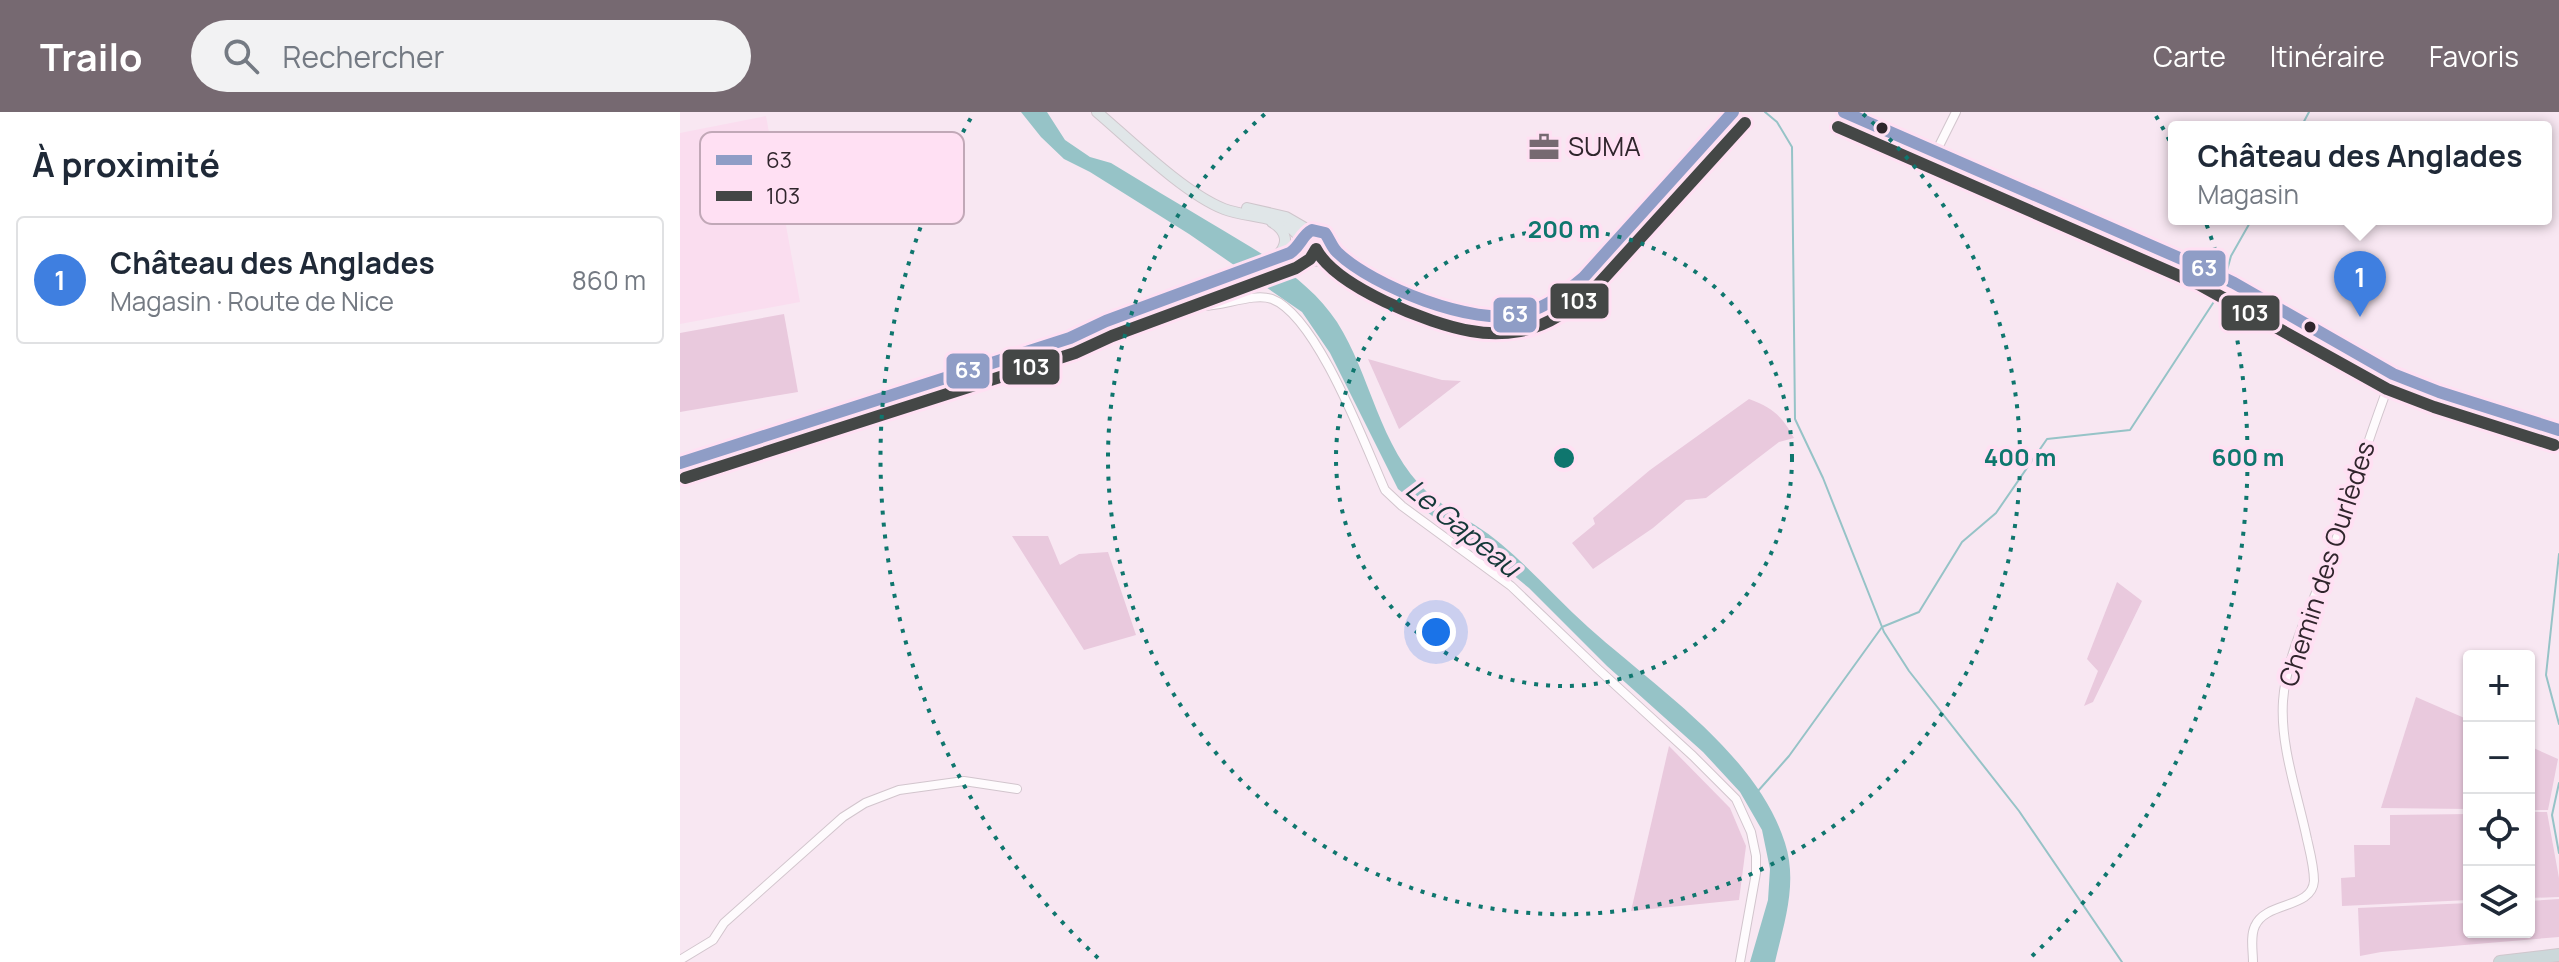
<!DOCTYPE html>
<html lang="fr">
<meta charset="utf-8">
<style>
:root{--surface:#fff;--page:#f2f2f3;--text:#1f2937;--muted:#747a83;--line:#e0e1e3;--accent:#766971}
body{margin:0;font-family:Manrope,sans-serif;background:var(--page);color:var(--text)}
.controls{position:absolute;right:24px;bottom:24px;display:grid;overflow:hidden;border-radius:8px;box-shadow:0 2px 6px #0004}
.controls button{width:72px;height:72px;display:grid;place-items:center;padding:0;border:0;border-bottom:2px solid var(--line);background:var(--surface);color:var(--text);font:40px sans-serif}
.you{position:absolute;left:756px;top:520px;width:28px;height:28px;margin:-20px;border:6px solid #fff;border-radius:50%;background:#1a73e8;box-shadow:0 0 0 12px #1a73e833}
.badge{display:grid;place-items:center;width:52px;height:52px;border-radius:50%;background:var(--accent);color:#fff;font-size:26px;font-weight:700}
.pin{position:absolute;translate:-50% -66px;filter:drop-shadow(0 2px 4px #0008)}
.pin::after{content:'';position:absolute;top:42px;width:28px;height:24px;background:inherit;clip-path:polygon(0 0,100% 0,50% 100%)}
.popup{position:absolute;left:1488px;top:9px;width:384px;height:104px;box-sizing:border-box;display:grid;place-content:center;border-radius:8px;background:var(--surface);filter:drop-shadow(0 2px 6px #0005);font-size:26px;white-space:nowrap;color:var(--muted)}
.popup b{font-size:30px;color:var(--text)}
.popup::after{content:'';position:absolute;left:50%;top:100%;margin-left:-16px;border:16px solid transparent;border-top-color:var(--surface)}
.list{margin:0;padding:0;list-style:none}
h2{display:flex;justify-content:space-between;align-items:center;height:104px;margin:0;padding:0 32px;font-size:34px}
h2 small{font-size:26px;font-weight:400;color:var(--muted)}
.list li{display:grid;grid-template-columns:52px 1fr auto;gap:24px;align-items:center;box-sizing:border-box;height:128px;margin:0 16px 16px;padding:0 16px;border:2px solid var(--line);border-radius:8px}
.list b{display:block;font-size:30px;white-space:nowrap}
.list p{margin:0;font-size:26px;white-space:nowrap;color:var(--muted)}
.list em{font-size:26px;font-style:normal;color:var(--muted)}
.icon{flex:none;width:44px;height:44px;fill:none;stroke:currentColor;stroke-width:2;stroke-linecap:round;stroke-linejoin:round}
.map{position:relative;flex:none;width:1879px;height:850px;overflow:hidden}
header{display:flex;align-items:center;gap:48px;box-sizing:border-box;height:112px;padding:0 40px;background:var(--accent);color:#fff}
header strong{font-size:38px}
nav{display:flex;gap:44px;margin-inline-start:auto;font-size:28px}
.search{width:560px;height:72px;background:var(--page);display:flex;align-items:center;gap:20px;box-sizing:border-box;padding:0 28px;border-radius:44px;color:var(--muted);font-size:30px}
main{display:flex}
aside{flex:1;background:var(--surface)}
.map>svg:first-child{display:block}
.built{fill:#faddef}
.green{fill:#e9c9dd}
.water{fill:#96c3c7}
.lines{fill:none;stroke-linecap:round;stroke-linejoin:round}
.stream{stroke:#96c3c7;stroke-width:2}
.minor-casing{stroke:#d2c5cd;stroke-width:10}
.major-casing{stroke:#cfc6cc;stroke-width:12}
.highway-casing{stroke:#cfc6cc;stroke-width:14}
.minor{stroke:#fefbfd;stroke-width:8}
.major{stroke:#e0e6e8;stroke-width:10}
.highway{stroke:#ccd8da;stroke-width:12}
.bus-1-casing{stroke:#ffe0f3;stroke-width:18}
.bus-2-casing{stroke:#ffe0f3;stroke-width:18}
.bus-1{stroke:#8f9dc6;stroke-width:12}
.bus-2{stroke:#444746;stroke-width:12}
.ring{fill:none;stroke:#0f766e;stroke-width:4;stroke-dasharray:4 8}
.bus-dot{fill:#30252c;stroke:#ffe0f3;stroke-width:3}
.labels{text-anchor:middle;stroke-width:8;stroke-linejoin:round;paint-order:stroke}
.poi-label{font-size:26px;fill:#30252c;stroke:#ffe0f3;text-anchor:start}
.street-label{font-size:26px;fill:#30252c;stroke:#ffe0f3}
.water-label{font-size:28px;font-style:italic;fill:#143838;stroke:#ffe0f3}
.key{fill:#ffe0f3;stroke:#c1a8b7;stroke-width:2}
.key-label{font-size:22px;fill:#30252c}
.centre{fill:#0f766e;stroke:#ffe0f3;stroke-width:4}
.ring-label{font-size:24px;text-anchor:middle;font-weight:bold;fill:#0f766e;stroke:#ffe0f3;stroke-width:8;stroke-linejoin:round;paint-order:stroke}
.line-badge{stroke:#ffe0f3;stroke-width:3}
.badge-label{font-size:22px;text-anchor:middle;font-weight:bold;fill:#fff}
</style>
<header>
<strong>Trailo</strong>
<div class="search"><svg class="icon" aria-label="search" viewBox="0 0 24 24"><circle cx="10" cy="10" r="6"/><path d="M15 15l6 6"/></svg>Rechercher</div>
<nav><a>Carte</a><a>Itinéraire</a><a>Favoris</a></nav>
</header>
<main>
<aside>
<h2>À proximité<small></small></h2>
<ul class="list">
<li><span class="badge" style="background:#3f7fe0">1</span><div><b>Château des Anglades</b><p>Magasin · Route de Nice</p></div><em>860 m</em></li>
</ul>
</aside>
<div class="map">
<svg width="1879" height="850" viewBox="0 0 1879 850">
<rect width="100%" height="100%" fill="#f8e7f2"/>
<path class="built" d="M86 4 120 190 0 212V21Z"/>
<g class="green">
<path d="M104 202 118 280 0 300V221Z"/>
<path d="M688 247 762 268 781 269 719 317Z"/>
<path d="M1069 287C1093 296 1102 304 1114 326L1099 330 1026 386 1006 388 973 416 913 457 892 431 915 412 913 406 970 358Z"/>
<path d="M332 424H368L380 453 399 442 428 440 456 523 404 538Z"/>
<path d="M1437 470 1462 489 1413 590 1404 594 1418 559 1407 547Z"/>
<path d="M1736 585 1789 608V697L1701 696Z"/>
<path d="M989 634 1050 696 1066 734 1059 788 951 799Z"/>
<path d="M1849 634 1878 647 1868 698H1849Z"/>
<path d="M1849 700H1867L1879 766V785L1849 786Z"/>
<path d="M1789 702V788L1662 794 1661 766 1675 765 1674 733H1710V703Z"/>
<path d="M1879 787V825L1701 840 1680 844 1678 796 1789 791V820H1849V789Z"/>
</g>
<path class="water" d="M341 0H367L385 28 410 45 431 51C464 71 497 91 529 110 575 138 627 164 657 210 691 263 699 335 747 380 769 400 798 412 821 432 852 458 878 488 908 515 976 576 1077 642 1105 731 1118 771 1104 811 1095 850H1070L1088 788 1090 757 1082 718 1060 680 1023 640 927 554 849 476 810 444 770 418 718 377 650 241 622 200 509 122 410 60 384 47 361 25Z"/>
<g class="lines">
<g class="stream">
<path d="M1085 0 1097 10 1112 35 1115 307 1143 366 1204 520 1229 559 1339 699 1442 850"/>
<path d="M1621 15 1629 0"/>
<path d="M1546 162 1551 144 1572 107"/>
<path d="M1879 442 1866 563 1879 612"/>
<path d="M1879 671 1872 703 1879 741"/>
<path d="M1078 679 1109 644 1202 515 1239 500 1282 430 1316 401 1367 327 1450 318 1539 182 1541 175"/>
</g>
<g class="minor-casing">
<g id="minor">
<path d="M1256 40 1276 0"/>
<path d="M510 182 518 194C539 196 573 180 592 187 637 204 685 333 705 378L722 394 831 474 919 558 1013 644 1056 687 1071 720 1076 744V761L1060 850"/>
<path d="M0 848 33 828 44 811 163 705 185 691 219 678 284 669 337 677"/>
<path d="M1573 850C1573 839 1570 824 1575 814 1586 789 1632 797 1634 769 1634 755 1630 740 1627 727 1618 683 1600 635 1603 589 1606 542 1636 485 1652 440 1672 380 1690 320 1713 262"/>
</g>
</g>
<g class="major-casing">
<g id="major">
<path d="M417 0C450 28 505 82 544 97 570 107 607 102 621 128"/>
<path d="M1164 0 1527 158 1554 171 1713 262 1759 280 1879 318"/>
<path d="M567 96 606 105 625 116 644 120 650 127 652 134 649 142 643 148"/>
<path d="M592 110C607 119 610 132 596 145"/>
<path d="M447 201 610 141 620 134"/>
<path d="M0 351 429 215 604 152 629 148 657 150 675 155 763 197 790 205 804 206 849 201 878 186 904 165 1053 0"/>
</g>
</g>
<g class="highway-casing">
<path id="highway" d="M1820 850 1879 843"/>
</g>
<use href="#minor" class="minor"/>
<use href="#major" class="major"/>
<use href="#highway" class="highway"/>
<g class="bus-1-casing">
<g id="bus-1">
<path d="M1164 0 1527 158 1554 171 1713 262 1759 280 1879 318"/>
<path d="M0 351 390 226 426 209 610 141C620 135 622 123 632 118L645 121C650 128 652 136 658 141 692 174 795 215 841 202 866 196 885 181 904 165L1053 0"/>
</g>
</g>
<g class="bus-2-casing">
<g id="bus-2">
<path d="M1158 15 1520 173 1707 277 1754 295 1874 333"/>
<path d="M5 366 395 241 432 224 616 156 630 147 636 137C656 175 749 212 791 219 807 222 824 222 840 219 869 214 892 196 914 177L1065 11"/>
</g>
</g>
<use href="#bus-1" class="bus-1"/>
<use href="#bus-2" class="bus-2"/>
</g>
<g class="ring">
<circle cx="884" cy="346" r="228"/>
<path d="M1183 2A456 456 0 1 1 585 2"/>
<path d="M418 846A684 684 0 0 1 292 4M1476 4A684 684 0 0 1 1350 846"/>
</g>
<defs>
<g id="office-bare" transform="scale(2.4)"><path d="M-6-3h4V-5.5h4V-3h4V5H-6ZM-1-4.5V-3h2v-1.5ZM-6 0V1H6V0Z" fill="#766971" stroke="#ffe0f3" stroke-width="2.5" paint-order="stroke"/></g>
</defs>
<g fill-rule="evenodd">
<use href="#office-bare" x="864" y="35"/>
</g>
<g class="bus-dot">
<circle cx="1202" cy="16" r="7"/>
<circle cx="1630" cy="215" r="7"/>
</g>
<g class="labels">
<g class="poi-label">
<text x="888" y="44">SUMA</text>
</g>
<g class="street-label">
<text transform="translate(1647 452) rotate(-72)" y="9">Chemin des Ourlèdes</text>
</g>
<g class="water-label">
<text transform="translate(783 416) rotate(39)" y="10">Le Gapeau</text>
</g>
</g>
<rect x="20" y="20" width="264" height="92" rx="12" class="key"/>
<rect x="36" y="43" width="36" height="10" fill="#8f9dc6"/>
<rect x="36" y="79" width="36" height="10" fill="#444746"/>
<g class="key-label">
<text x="86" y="56">63</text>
<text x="86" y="92">103</text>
</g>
<circle cx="884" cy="346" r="12" class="centre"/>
<g class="ring-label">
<text x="884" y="126">200 m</text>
<text x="1340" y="354">400 m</text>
<text x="1568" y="354">600 m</text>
</g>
<g class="line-badge">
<rect x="1501" y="137" width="46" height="39" rx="8" fill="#8f9dc6"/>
<rect x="869" y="170" width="61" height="38" rx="8" fill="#444746"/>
<rect x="1540" y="182" width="61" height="38" rx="8" fill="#444746"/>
<rect x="812" y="184" width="46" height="38" rx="8" fill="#8f9dc6"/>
<rect x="321" y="236" width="60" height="38" rx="8" fill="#444746"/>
<rect x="265" y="240" width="46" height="38" rx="8" fill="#8f9dc6"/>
</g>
<g class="badge-label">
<text x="1524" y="164">63</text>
<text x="899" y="197">103</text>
<text x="1570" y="209">103</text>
<text x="835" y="210">63</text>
<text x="351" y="263">103</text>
<text x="288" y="266">63</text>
</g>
</svg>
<div class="controls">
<button>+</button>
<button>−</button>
<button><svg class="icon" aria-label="locate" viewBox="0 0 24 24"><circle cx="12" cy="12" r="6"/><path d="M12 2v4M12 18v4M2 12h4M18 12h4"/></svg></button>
<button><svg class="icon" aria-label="layers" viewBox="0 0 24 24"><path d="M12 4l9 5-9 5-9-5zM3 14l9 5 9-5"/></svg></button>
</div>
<div class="you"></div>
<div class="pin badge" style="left:1680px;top:205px;background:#3f7fe0">1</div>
<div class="popup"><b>Château des Anglades</b>Magasin</div>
</div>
</main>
